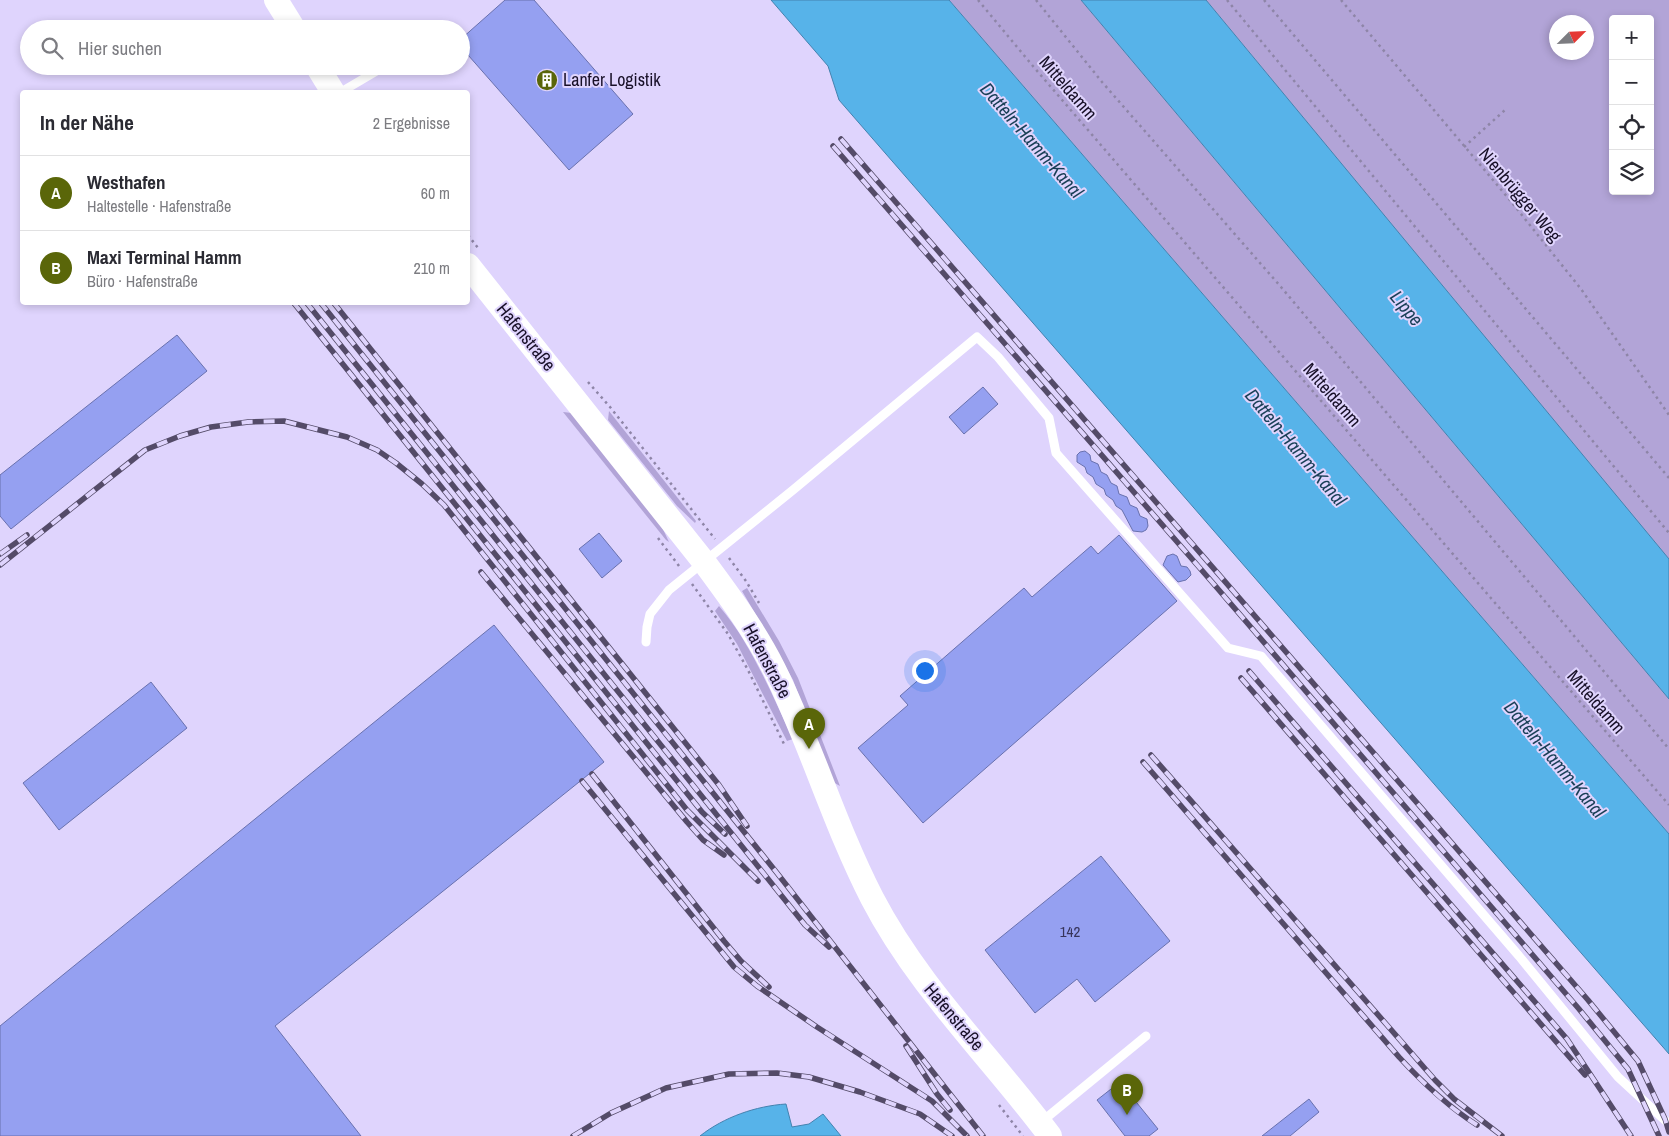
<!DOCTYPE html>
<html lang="de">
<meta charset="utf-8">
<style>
:root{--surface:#fff;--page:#f2f2f3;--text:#2b2b33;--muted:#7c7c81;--line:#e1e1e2;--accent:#5a6609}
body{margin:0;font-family:"Archivo Narrow",sans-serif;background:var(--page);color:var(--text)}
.controls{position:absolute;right:15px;top:15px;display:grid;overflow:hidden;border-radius:5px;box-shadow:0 2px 8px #0003}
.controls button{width:45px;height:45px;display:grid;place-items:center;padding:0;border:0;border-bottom:1px solid var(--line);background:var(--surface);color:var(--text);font:25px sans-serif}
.compass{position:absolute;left:1549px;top:15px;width:45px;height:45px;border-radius:50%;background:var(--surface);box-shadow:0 2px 8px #0003;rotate:66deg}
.you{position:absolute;left:924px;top:670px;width:18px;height:18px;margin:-12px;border:4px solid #fff;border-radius:50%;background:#1a73e8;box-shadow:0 0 0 8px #1a73e833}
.badge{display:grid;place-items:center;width:32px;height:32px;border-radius:50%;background:var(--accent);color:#fff;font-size:16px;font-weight:700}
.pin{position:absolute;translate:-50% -41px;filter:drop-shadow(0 1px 2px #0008)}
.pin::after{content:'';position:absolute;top:26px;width:18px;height:15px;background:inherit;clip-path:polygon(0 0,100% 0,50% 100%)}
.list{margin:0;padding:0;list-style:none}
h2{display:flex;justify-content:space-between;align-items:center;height:65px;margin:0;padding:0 20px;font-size:21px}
h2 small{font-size:16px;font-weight:400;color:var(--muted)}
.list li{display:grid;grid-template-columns:32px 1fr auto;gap:15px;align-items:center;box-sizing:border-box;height:75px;padding:0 20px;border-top:1px solid var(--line)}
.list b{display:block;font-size:19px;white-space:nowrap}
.list p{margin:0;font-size:16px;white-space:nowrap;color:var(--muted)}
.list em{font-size:16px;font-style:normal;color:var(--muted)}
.icon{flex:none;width:28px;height:28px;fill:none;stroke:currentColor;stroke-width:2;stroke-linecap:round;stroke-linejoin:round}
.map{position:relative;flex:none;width:1669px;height:1136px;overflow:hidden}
.search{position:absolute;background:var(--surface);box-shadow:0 2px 8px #0003;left:20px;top:20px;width:450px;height:55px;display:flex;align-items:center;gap:12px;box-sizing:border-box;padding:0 18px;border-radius:28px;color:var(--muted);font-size:19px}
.panel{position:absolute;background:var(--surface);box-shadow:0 2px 8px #0003;left:20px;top:90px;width:450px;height:215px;border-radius:5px}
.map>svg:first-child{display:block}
.green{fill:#b2a4d7;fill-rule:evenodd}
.water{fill:#57b3e9;stroke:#4482af}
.building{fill:#95a0f1;stroke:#6971ae}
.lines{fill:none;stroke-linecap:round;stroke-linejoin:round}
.path{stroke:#8e85a7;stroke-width:2.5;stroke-dasharray:2.5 4;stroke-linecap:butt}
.lane{stroke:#fff;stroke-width:9}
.secondary{stroke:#fff;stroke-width:24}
.rail-casing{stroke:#544b68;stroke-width:5.5}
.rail{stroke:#dfd4fd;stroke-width:4;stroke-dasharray:11;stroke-linecap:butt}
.labels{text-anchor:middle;stroke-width:4;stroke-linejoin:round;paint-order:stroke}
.number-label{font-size:15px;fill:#37345a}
.poi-label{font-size:18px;fill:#181028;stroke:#dfd4fd;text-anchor:start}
.street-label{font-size:18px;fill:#181028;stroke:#dfd4fd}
.water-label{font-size:19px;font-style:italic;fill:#183f56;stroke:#dfd4fd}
</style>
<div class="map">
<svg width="1669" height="1136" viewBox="0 0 1669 1136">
<rect width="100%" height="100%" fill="#dfd4fd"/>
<g class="green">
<path d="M949 0H1081L1669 699V834Z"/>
<path d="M1206 0H1669V559L1641 526ZM1613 19H1650V191H1613ZM1556 22H1586V52H1556Z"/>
<path d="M609 411 696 521 695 523 677 506 608 420Z"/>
<path d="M563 412 572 413 661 525 669 542 666 540Z"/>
<path d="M747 588 779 641 798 678 840 786 831 781 793 680 773 644 742 591Z"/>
<path d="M719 606C751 643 772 695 793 739L787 741 737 644 715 611Z"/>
</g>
<g class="water">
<path d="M771 0H949L1669 834V1054L839 100 828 66Z"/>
<path d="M1081 0H1206L1669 559V699Z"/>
<path d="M786 1104 792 1127 809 1124 823 1114 841 1136H700C724 1117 756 1106 786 1104Z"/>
</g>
<g class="building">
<path d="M505 0H534L633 114 569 170 461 47V39Z"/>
<path d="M177 335 207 371 11 529 0 516V475Z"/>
<path d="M983 387 998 404 964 434 949 417Z"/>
<path d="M1085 451 1090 455 1091 461 1098 464 1101 472 1107 475 1111 483 1117 486 1119 494 1127 497 1130 505 1137 508 1140 516 1147 519 1148 526 1146 530 1142 532 1133 531 1122 510 1116 506 1113 500 1106 495 1104 489 1096 484 1093 477 1087 473 1085 467 1077 462V455L1080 452Z"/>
<path d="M599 533 622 561 602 578 579 549Z"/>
<path d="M1119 535 1177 601 923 823 858 748 908 705 900 696 1024 588 1032 597 1091 546 1098 554Z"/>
<path d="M1173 554 1177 556 1181 566 1187 567 1190 571 1191 575 1186 580 1178 582 1163 565 1167 556Z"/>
<path d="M494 625 604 762 275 1026 361 1136H0V1026Z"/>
<path d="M151 682 187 728 59 830 23 783Z"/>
<path d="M1101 856 1170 941 1095 1002 1077 979 1035 1013 985 950Z"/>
<path d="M1120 1082 1158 1129 1149 1136H1125L1097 1100Z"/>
<path d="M1309 1099 1319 1112 1290 1136H1262Z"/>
</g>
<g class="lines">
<g class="path">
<path d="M978 0 1032 65 1669 805"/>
<path d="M1036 0 1102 82 1281 287 1669 749"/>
<path d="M1227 0 1669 533"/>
<path d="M1264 0 1669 478"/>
<path d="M1341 0 1509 199 1581 289 1669 415"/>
<path d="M313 22 317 29"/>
<path d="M1464 147 1505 110"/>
<path d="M468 235 478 248"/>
<path d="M588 382 610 407 715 539"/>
<path d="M658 538 679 566"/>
<path d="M729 558 746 581 759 603"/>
<path d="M692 584 728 634 748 670 784 744"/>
<path d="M999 1105 1023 1136"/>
</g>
<g class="lane">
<path d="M341 92 385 66"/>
<path d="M646 642 647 627 650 614 669 590 793 490 977 337 998 357 1049 418 1056 453 1228 648 1261 656 1519 956 1618 1077 1669 1124"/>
<path d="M1040 1123 1146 1036"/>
</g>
<g class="secondary">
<path d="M276 0 294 29"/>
<path d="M317 66 333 92"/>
<path d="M468 265 704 562C730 597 755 631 774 669 811 744 834 824 872 898 918 987 991 1057 1050 1136"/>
</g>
<g class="rail-casing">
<g id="rail">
<path d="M841 139 1588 1000 1638 1061 1665 1119 1669 1132"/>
<path d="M833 146 1212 582 1579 1009 1628 1069 1659 1136"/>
<path d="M293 302 702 812 725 834"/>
<path d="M306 302 805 925 829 947"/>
<path d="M320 302 777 873 983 1136"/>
<path d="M333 302 719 785 747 826"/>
<path d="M0 554 27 535"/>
<path d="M0 565 145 450 180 436 211 427 248 422 284 421 347 437 377 450 396 463 422 484 444 505 687 810 758 881"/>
<path d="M481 572 687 822 703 840 724 855"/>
<path d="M1249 671 1567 1039 1631 1136"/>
<path d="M1241 678 1585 1075"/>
<path d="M1151 755 1435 1080 1454 1099 1502 1136"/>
<path d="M1143 762 1399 1057C1423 1083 1447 1106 1477 1125"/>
<path d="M592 774 724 941 741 961 769 987"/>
<path d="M582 781 734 967 757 986 817 1027 932 1101 967 1136"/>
<path d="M906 1046 937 1094 950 1110"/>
<path d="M573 1136 611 1113 666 1088 729 1074 777 1073 809 1077 860 1092 920 1114 952 1136"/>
</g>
</g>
<use href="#rail" class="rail"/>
</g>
<defs>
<g id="building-disc" transform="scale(1.125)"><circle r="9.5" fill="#5a6609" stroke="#dfd4fd"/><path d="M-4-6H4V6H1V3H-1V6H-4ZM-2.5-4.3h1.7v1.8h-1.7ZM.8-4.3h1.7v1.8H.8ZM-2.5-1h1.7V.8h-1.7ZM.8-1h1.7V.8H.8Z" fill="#fff"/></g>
</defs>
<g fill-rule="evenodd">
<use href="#building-disc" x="547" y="80"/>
</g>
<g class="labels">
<g class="number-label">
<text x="1070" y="937">142</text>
</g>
<g class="poi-label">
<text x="563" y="86">Lanfer Logistik</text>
</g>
<g class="street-label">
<text transform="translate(1068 88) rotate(49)" y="6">Mitteldamm</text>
<text transform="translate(1520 195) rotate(50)" y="6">Nienbrügger Weg</text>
<text transform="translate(526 337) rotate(51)" y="6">Hafenstraße</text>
<text transform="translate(1332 395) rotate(49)" y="6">Mitteldamm</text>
<text transform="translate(767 661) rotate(62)" y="6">Hafenstraße</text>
<text transform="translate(1596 702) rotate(49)" y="6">Mitteldamm</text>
<text transform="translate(954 1017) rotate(50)" y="6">Hafenstraße</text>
</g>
<g class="water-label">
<text transform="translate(1032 140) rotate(49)" y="7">Datteln-Hamm-Kanal</text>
<text transform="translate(1407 308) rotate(50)" y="7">Lippe</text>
<text transform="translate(1296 447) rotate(50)" y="7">Datteln-Hamm-Kanal</text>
<text transform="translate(1555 759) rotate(50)" y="7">Datteln-Hamm-Kanal</text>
</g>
</g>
</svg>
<div class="controls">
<button>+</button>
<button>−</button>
<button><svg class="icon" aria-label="locate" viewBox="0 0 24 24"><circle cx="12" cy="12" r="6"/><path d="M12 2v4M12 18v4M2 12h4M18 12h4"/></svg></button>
<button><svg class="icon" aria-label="layers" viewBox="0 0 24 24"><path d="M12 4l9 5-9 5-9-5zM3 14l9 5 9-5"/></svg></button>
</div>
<svg class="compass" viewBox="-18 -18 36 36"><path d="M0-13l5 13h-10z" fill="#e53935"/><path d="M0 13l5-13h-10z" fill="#7c7c81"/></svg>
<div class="you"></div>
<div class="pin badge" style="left:809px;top:749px">A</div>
<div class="pin badge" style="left:1127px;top:1115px">B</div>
<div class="search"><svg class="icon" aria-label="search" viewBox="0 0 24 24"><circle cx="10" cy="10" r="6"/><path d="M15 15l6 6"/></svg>Hier suchen</div>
<section class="panel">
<h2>In der Nähe<small>2 Ergebnisse</small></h2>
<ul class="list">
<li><span class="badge">A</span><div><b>Westhafen</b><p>Haltestelle · Hafenstraße</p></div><em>60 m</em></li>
<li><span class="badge">B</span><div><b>Maxi Terminal Hamm</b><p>Büro · Hafenstraße</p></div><em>210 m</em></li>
</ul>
</section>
</div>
